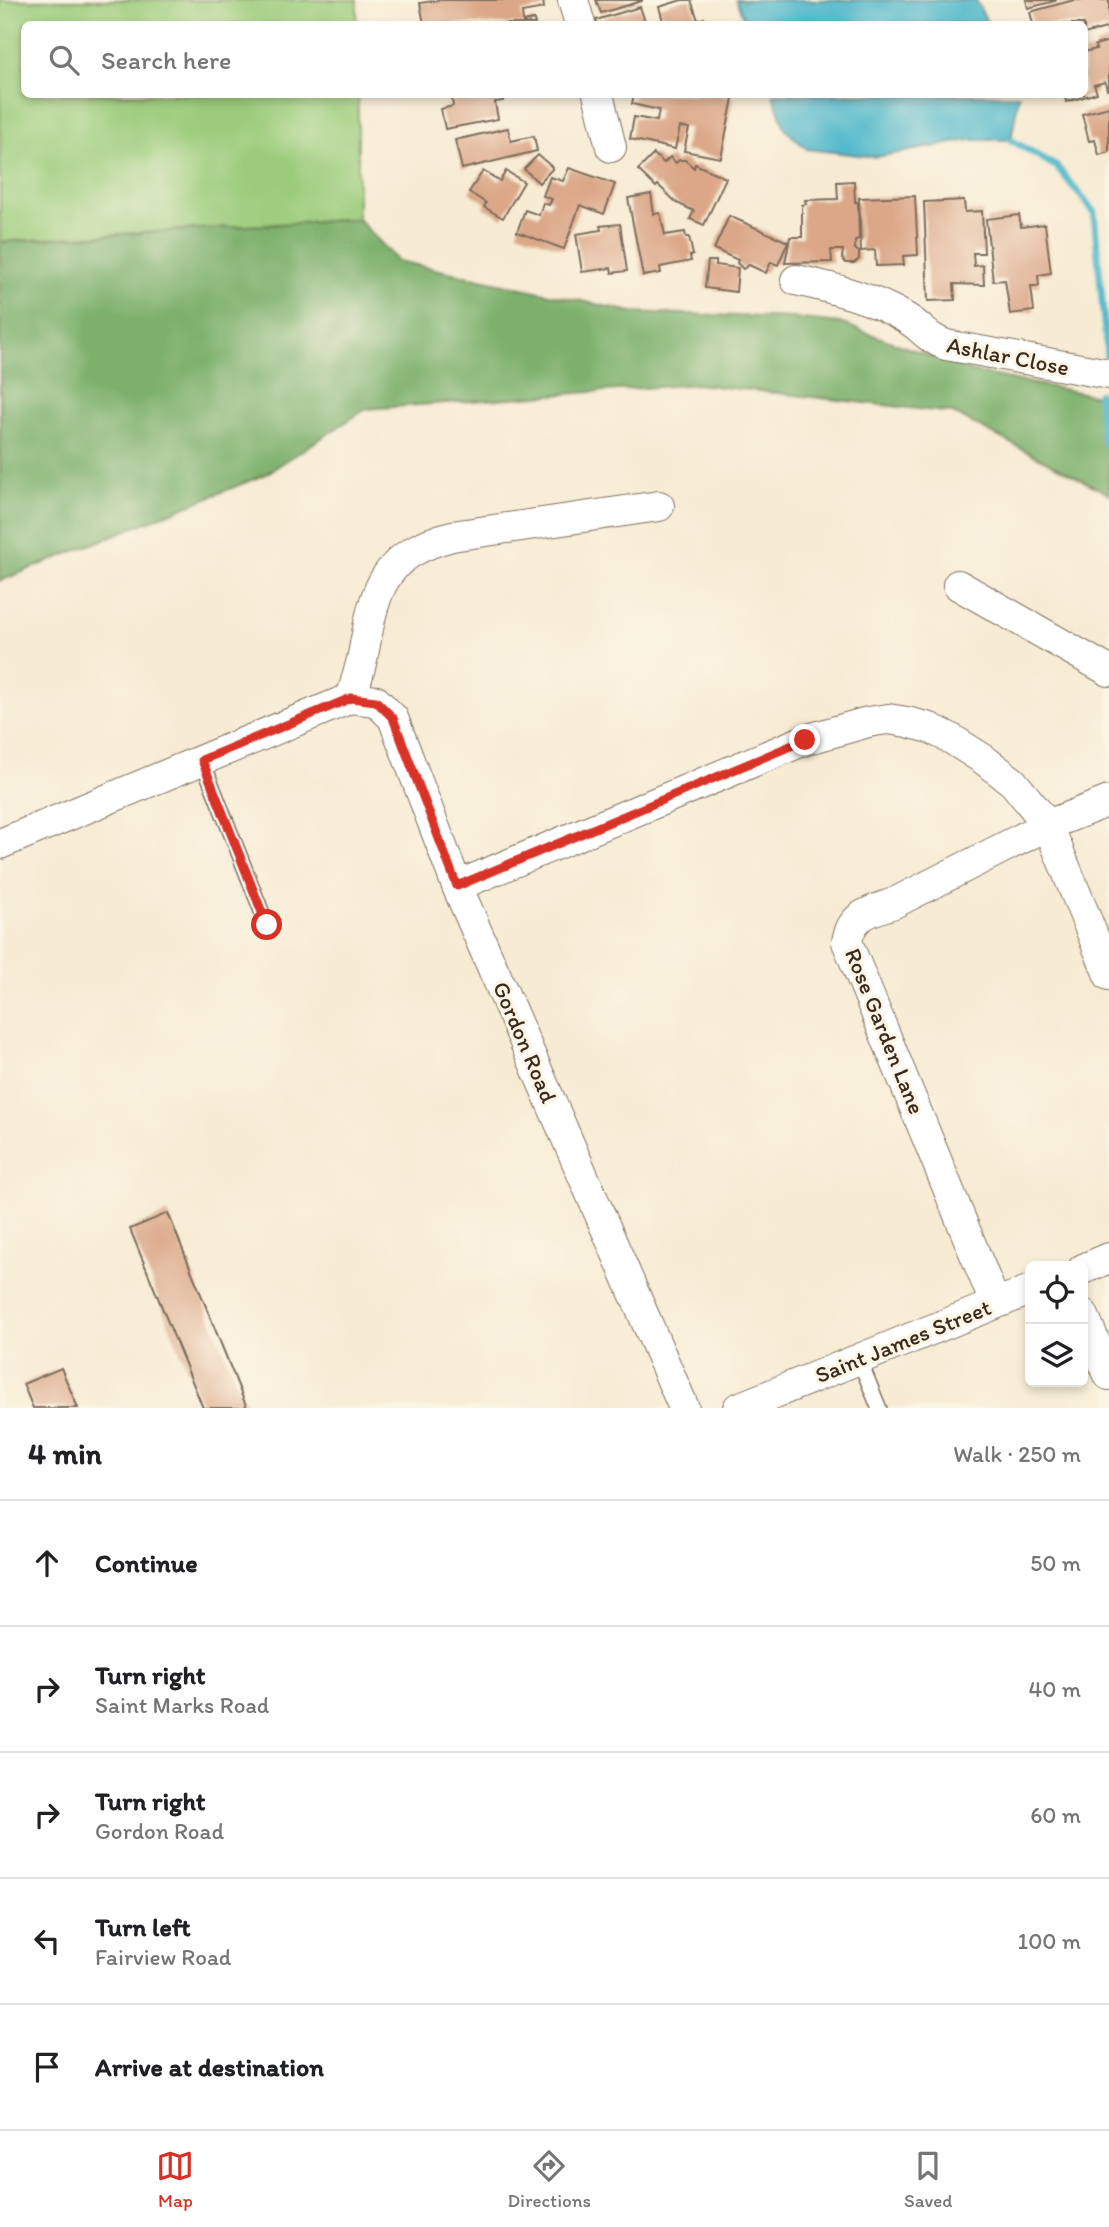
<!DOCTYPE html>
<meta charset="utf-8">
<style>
:root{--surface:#fff;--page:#f2f2f2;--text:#202124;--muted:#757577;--line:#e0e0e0;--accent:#d93025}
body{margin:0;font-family:Itim,sans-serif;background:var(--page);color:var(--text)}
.controls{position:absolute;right:21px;bottom:21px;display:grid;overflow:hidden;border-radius:10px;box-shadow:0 4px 10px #0003}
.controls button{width:63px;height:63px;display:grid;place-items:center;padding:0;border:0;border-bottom:2px solid var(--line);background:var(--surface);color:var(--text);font:35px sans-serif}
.stop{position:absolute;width:21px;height:21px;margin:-16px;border:5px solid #d93025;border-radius:50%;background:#fff}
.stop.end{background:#d93025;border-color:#fff;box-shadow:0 2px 7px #0008}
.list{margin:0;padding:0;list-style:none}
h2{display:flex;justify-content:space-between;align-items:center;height:91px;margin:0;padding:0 28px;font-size:30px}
h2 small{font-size:23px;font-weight:400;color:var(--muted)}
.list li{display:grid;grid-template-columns:46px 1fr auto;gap:21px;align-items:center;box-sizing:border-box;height:126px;padding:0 28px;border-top:2px solid var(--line)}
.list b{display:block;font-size:26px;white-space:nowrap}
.list p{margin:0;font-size:23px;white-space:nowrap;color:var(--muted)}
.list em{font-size:23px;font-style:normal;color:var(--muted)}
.icon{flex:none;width:38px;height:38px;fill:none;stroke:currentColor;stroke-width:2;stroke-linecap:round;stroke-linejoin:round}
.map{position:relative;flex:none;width:1109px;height:1408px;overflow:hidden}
.search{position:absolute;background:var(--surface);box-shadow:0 4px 10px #0003;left:21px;right:21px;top:21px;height:77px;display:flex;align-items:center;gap:18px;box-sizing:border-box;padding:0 24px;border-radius:10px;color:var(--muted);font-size:26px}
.sheet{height:721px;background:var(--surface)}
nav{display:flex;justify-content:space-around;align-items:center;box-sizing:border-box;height:98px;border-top:2px solid var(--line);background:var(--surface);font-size:19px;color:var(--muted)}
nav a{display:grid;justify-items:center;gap:4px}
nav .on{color:var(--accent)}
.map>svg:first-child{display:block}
.green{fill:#9bcc7c;stroke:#6b7b4d;stroke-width:2}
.forest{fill:#7cb06c;stroke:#5c6d45;stroke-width:2}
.water{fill:#4eb7cb;stroke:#447074;stroke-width:2}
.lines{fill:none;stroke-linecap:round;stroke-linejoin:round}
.stream{stroke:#4eb7cb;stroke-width:7}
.building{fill:#dba788}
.service-casing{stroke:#7d6e5d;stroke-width:17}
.minor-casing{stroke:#7d6e5d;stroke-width:32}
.service{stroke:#fff;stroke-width:14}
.minor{stroke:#fff;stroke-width:30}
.route{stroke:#d93025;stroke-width:9}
.labels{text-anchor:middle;stroke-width:6;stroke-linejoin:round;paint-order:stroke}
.street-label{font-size:23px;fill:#3b2a1e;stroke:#fcf5e5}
</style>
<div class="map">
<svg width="1109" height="1408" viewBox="0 0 1109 1408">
<rect width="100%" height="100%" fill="#fcf5e5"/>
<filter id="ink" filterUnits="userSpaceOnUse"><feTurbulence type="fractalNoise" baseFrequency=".0143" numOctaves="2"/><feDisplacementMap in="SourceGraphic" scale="14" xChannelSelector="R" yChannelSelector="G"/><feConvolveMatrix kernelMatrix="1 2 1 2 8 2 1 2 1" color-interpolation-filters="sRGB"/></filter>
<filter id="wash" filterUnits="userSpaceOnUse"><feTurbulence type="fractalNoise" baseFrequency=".00686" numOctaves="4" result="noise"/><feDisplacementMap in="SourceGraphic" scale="28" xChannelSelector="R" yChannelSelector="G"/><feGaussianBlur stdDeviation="1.57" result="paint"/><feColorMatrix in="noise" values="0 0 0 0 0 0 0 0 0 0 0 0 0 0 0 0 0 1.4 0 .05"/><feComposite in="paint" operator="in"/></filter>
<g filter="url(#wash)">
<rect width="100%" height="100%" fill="#f7ebd3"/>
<path class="green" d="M0 0H357V24H24V94L358 95V219L0 242Z"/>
<path class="forest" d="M358 219 398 261 632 312 792 318 840 323 974 372 1109 398V494L953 413 696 384 366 409 264 475 0 581V242Z"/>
<g class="water">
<path d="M736 0H976L988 24H746Z"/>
<path d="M773 95V94L1019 95 1011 140H970L876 157 807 149 786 130Z"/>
</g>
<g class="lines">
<g class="stream">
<path d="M1011 140 1057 167 1094 212 1107 355"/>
<path d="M1099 394 1103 440 1109 447"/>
</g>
</g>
<g id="blocks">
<g class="building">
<path d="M440 0H543L544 8 522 12 523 22 534 20 535 24H424L420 3Z"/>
<path d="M596 0H642V1L601 13Z"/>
<path d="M682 0H691L698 20 704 18 706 24H655L663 21 659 7Z"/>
<path d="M1026 0H1055V1L1028 8Z"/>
<path d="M1074 0H1109V37L1106 28 1084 34V24H1033L1030 12Z"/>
<path d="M640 7 646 24H597L596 20Z"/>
<path d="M1109 41V89L1107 90 1105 82 1094 85 1097 93 1066 102 1064 94H1084V52L1096 49 1095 45Z"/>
<path d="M451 94H502L503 101 495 102 498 119 445 129 441 109 453 106Z"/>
<path d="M634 94H715L733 98 721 158 684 151 689 128 680 127 675 149 630 139 634 117 657 121 659 110 632 104Z"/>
<path d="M1109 107V152L1099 155 1095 140 1089 141 1082 114Z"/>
<path d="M508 128 511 141 534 136 537 151 462 169 455 140Z"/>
<path d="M654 154 664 163 670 157 676 163 679 160H685L694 168 695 164 726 178 704 225 690 219 694 211 677 203 658 185 656 187 638 170Z"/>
<path d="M538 155 553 168 539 183 524 169Z"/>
<path d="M569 168 615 184 604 214 580 205 564 249 517 232 525 210 539 215 543 203 549 205 552 199 543 196 550 177 563 181Z"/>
<path d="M483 171 500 181 506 171 524 182 503 218 484 207 486 203 469 192Z"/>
<path d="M854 181 855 202H858L859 239 855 240V249L859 252V259L854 263H846L842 258 843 250H831L832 262 785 263 790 237H802V205L806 204 805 200 838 199 837 182Z"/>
<path d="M651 194 654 214 660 213 665 235 685 232 686 237H689L693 255 690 256 691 261 660 267 661 273 643 276 628 198Z"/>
<path d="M915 196 918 255 903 256 904 265 876 266 875 250 861 251 859 198Z"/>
<path d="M964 200 965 212 982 211 984 253H973L974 266 983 265 984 285 954 284 955 300 928 301 924 202Z"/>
<path d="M1019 215 1021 227 1045 224 1051 273 1038 275 1039 286H1031L1034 311 1010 314 1005 280 993 281 986 219Z"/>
<path d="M729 216 788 242 778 265 771 262 766 273 749 265 743 269 737 263 738 260 714 249Z"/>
<path d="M620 224 627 271 612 273 611 268 582 272 576 234 601 230 600 226Z"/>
<path d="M708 261H716V265L738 268 736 292 705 288Z"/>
<path d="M168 1213 247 1408H203L130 1229Z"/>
<path d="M61 1368 78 1408H33L23 1384Z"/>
</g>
</g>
</g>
<g filter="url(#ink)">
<use href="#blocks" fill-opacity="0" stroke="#7d6e5d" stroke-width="2"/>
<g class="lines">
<g class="service-casing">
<g id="service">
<path d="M202 760 267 925"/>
<path d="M859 1359 879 1408"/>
</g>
</g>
<g class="minor-casing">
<g id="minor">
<path d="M573 0 580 24"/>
<path d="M598 94 611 147"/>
<path d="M796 280C833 288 873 298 906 318 923 328 925 337 946 345L1109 374"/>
<path d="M958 585 1109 671"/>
<path d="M351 698C356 682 361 666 364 650 375 587 384 554 452 536L659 506"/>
<path d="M0 844 351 698 376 701 393 718 457 886 684 1408"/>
<path d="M457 886 805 740 868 722 888 719 907 722 930 728 950 738 983 759 1013 782 1048 825 1109 975"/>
<path d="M1083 1269 1109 1258"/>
<path d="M995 1303 847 942C851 914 871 911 894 903L1048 825 1109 801"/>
<path d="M1083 1314 1109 1375"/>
<path d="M738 1408 1030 1290"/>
</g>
</g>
<use href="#service" class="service"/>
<use href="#minor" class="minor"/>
</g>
</g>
<g class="lines" filter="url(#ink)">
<path class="route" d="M267 925 202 760 351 698 376 701 393 718 457 886 805 740"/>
</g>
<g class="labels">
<g class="street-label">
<text transform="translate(1008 356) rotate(11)" y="8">Ashlar Close</text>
<text transform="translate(885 1031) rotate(68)" y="8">Rose Garden Lane</text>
<text transform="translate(525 1042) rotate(67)" y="8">Gordon Road</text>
<text transform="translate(903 1341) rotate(-22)" y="8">Saint James Street</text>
</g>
</g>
</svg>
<div class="controls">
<button><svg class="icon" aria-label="locate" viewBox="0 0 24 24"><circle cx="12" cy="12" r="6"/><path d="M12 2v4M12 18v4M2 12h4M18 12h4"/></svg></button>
<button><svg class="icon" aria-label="layers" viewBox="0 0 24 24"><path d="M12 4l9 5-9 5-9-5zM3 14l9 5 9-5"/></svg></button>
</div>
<div class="stop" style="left:267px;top:925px"></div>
<div class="stop end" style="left:805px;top:740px"></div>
<div class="search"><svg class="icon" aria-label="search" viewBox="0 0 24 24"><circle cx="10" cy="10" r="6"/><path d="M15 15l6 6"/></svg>Search here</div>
</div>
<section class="sheet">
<h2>4 min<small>Walk · 250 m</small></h2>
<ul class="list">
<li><svg class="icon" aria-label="ahead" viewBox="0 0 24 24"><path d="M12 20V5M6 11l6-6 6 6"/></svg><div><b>Continue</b></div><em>50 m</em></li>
<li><svg class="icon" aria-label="right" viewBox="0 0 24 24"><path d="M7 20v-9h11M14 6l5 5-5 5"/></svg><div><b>Turn right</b><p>Saint Marks Road</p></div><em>40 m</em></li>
<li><svg class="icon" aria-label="right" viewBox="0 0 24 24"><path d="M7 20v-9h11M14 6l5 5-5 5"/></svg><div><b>Turn right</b><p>Gordon Road</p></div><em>60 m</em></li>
<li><svg class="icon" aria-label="left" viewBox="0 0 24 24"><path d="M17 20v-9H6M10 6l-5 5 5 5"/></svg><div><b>Turn left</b><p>Fairview Road</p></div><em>100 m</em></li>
<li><svg class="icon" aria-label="arrive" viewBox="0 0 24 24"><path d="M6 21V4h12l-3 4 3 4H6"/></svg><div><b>Arrive at destination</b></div></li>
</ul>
</section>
<nav>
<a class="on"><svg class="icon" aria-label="map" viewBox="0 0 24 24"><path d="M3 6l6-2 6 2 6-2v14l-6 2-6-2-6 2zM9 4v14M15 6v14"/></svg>Map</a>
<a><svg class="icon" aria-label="directions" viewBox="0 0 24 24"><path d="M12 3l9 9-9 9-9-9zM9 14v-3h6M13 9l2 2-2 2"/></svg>Directions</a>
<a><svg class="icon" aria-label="saved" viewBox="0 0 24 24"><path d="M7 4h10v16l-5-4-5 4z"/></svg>Saved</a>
</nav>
